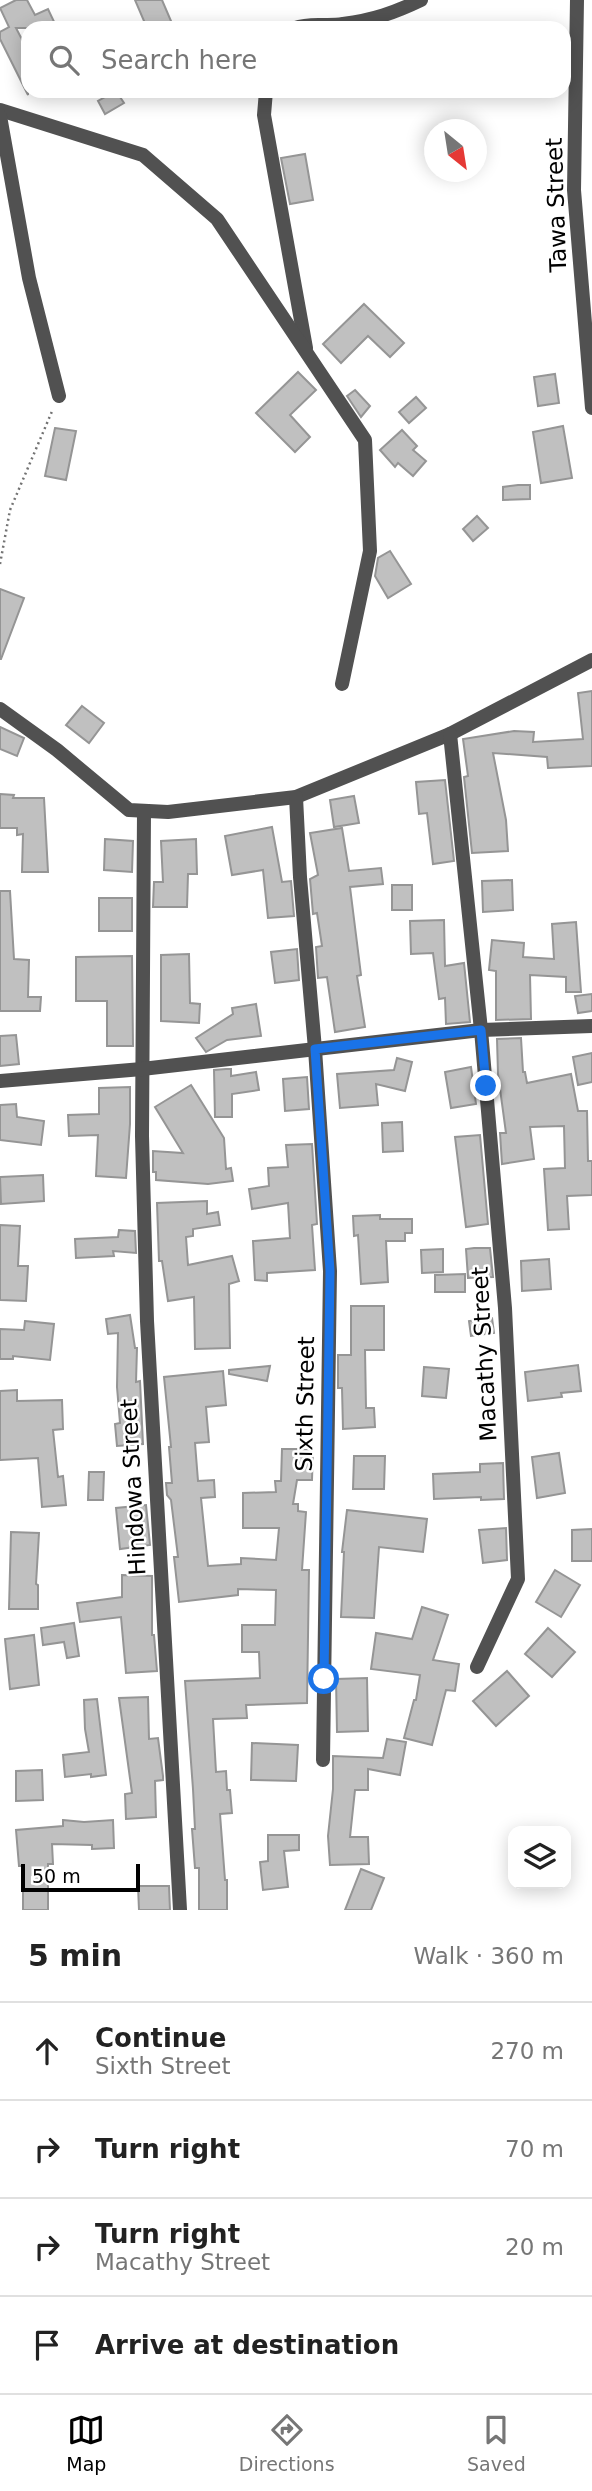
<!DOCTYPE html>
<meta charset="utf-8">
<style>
:root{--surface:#fff;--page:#f2f2f2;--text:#222;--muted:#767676;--line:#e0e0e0;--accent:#000}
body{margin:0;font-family:"DejaVu Sans",sans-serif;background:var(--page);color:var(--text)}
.controls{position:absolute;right:21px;bottom:21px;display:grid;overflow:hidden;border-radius:14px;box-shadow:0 4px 18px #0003}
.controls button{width:63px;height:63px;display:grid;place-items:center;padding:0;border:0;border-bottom:2px solid var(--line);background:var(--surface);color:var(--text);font:35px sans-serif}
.compass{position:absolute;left:424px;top:119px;width:63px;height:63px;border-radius:50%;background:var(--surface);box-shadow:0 4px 18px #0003;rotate:150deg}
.scale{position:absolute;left:21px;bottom:18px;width:119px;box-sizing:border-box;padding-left:7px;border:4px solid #000;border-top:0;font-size:19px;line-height:24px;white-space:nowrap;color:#000;-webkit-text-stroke:5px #fff;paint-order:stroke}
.stop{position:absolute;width:21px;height:21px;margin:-16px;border:5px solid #1a73e8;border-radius:50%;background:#fff}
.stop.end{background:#1a73e8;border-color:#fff;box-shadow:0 2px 7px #0008}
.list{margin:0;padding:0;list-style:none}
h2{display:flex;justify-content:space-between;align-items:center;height:91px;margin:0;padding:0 28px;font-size:30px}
h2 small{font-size:23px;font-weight:400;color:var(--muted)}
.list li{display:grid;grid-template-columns:46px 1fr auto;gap:21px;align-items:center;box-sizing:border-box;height:98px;padding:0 28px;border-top:2px solid var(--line)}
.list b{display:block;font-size:26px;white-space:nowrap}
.list p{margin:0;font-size:23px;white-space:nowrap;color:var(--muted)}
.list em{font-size:23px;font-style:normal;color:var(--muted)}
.icon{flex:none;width:38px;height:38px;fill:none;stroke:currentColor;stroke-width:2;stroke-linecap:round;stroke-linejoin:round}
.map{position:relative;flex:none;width:592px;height:1910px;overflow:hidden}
.search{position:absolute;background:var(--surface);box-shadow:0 4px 18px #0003;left:21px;right:21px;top:21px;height:77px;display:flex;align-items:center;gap:18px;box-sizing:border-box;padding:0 24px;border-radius:21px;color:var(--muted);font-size:26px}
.sheet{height:483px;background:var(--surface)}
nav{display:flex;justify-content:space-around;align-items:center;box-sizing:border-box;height:98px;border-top:2px solid var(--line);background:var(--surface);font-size:19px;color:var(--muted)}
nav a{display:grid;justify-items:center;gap:4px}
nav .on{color:var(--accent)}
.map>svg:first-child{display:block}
.building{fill:#c0c0c0;stroke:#959595;stroke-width:2}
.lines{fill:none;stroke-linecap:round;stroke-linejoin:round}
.path{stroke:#737373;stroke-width:2.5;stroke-dasharray:2 3.5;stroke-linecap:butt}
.minor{stroke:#515151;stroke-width:14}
.route{stroke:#1a73e8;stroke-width:9}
.labels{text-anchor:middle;stroke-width:5;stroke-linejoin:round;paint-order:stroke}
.street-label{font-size:23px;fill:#000;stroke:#fff}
</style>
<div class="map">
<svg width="592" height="1910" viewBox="0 0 592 1910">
<rect width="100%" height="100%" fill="#fff"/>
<g class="building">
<path d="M16 0H27L35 15 48 9 57 28H16L28 51V95L0 39V32L9 27 0 8Z"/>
<path d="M135 0H162L174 28H147Z"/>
<path d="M116 91 124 103 105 114 98 101Z"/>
<path d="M305 154 313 200 290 204 281 158Z"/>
<path d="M364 304 404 343 390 357 368 336 341 363 323 344Z"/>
<path d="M298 372 316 390 290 415 310 437 295 452 256 413Z"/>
<path d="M555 374 559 403 538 406 534 377Z"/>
<path d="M355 390 370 406 361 417 347 396Z"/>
<path d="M416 397 426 408 409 423 399 412Z"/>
<path d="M563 426 572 478 541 483 533 432Z"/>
<path d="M55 428 76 431 66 480 45 476Z"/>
<path d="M402 430 417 446 413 450 426 461 413 476 398 463 395 467 380 450Z"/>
<path d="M518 485H530V499L503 500V487Z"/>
<path d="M477 516 488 528 473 541 463 529Z"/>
<path d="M390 551 411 584 388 598 375 576 378 558Z"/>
<path d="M0 589 24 598 1 659H0Z"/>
<path d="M592 691V766L548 768 547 757 493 753 506 820 508 851 472 853 464 777 468 776 463 739 514 731 534 732 533 742 583 739 578 693Z"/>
<path d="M82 706 104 723 89 743 66 725Z"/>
<path d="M0 727 24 738 17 756 0 749Z"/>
<path d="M445 780 454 861 433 864 427 813 419 814 416 782Z"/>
<path d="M0 794 14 795 13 798H44L48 872H22L23 834 17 835V828H0Z"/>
<path d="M354 796 359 823 334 827 330 800Z"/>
<path d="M272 827 282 882 291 881 294 916 268 918 263 870 232 875 225 836Z"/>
<path d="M342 828 349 871 381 868 383 884 350 887 361 975 357 976 365 1027 335 1032 327 977 318 978 316 947 322 946 317 913 313 914 310 879 318 875 310 833Z"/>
<path d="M105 839 133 841 132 872 104 870Z"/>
<path d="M196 839 197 874H188L187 907H153L154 882H163L161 841Z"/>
<path d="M512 880 513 910 483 912 482 881Z"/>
<rect x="392" y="885" width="20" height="25"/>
<path d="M0 891H10L14 959 29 960 28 997H41L40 1011H0Z"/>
<rect x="99" y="898" width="33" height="33"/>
<path d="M444 920 445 966 464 963 470 1022 446 1024 445 998 439 999 433 953 411 954 410 921Z"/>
<path d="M576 922 581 992H566V977L530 975 531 1019 496 1020V971L489 970 492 940 524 943 523 957 554 959 552 924Z"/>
<path d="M297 949 299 980 275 983 271 952Z"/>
<path d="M189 954 190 1003 200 1004 199 1023 161 1021V955Z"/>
<path d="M132 956 133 1046H107V1001H76V957Z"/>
<path d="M592 994V1011L578 1013 575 996Z"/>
<path d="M256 1004 261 1036 227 1040 206 1052 196 1038 233 1014 232 1008Z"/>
<path d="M16 1035 19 1064 0 1066V1036Z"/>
<path d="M521 1038 523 1072H525L527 1083 571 1074 578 1111H587L588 1161H592V1195L567 1196 569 1229 548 1230 544 1169 565 1168 564 1126 530 1127 534 1159 502 1164 500 1133H506L498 1074 497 1039Z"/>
<path d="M592 1053V1082L578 1085 573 1057Z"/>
<path d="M397 1058 412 1062 405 1091 376 1084 378 1105 340 1108 337 1074 394 1070Z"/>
<path d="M471 1067 476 1104 451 1108 445 1072Z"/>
<path d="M226 1069H231V1076L256 1072 259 1090 232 1094V1117H215L214 1070Z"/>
<path d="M307 1077 309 1109 285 1111 283 1079Z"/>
<path d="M191 1085 224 1138 226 1169 231 1168 233 1181 208 1184 156 1180V1172H153V1151L183 1153 155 1107Z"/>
<path d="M130 1087V1124L126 1178 96 1176 98 1135 69 1136 68 1115 99 1114V1088Z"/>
<path d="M16 1104 17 1117 44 1121 41 1145 0 1140V1105Z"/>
<path d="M402 1122 403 1151 383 1152 382 1123Z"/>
<path d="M480 1135 488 1224 466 1227 455 1137Z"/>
<path d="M312 1144 317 1224 312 1225 315 1270 267 1273V1281L255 1280 253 1241 290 1238 288 1203 252 1209 249 1189 269 1186 268 1168 288 1167 286 1145Z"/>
<path d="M43 1175 44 1201 1 1204 0 1177Z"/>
<path d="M207 1201V1214L218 1212 220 1225 193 1229V1236L186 1237 188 1265 232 1256 239 1281 229 1284 230 1348 195 1349 194 1297 168 1301 162 1261H159L157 1203Z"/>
<path d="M380 1215V1219H412V1233H405V1241H386L388 1282 361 1284 358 1235 354 1236 353 1216Z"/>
<path d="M0 1225 20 1226 18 1266H28L26 1301 0 1300Z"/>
<path d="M119 1230 135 1231 136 1253 113 1251 114 1256 76 1258 75 1239 118 1237Z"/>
<path d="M474 1248H490L493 1277 468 1278 466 1249Z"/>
<path d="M443 1249V1272L422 1273 421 1250Z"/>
<path d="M549 1259 551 1289 522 1291 521 1261Z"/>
<path d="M465 1274V1292H435V1275Z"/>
<path d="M351 1306H384V1350H365L366 1408H374L375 1427 343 1429 342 1388H338V1355H351Z"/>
<path d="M130 1315 135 1348H137L136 1382 140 1381 143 1444 117 1446 115 1424 120 1423 117 1387 118 1333 108 1334 106 1319Z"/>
<path d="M492 1318 494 1333 471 1336 469 1321Z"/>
<path d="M25 1321 54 1324 50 1360 13 1356V1359H0V1329L24 1330Z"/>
<path d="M578 1365 581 1391 561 1393 562 1397 528 1401 525 1372Z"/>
<path d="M270 1366 267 1381 229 1374V1370Z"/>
<path d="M424 1367 449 1369 446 1398 422 1396Z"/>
<path d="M223 1371 226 1405 206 1407 209 1442 195 1443 198 1481 214 1480 215 1497 201 1498 208 1566 241 1564V1558L276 1560 279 1528H243V1493L276 1492 275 1481H281L282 1449H313L312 1480H297L293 1504H298V1511L306 1512 302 1570H309L307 1703 246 1705 247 1718 213 1719 216 1772 226 1771 227 1790H230L232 1813 220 1814 225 1880H227V1910H199V1868H195L192 1829H195L193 1789 185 1681 260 1678 259 1652H242V1625H275L276 1590 238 1589V1595L179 1602 174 1557H178L171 1500 167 1495 166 1483H172L169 1447H171L164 1377Z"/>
<path d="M17 1390V1401L62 1400 63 1429 53 1430 58 1477 63 1476 66 1505 42 1507 38 1458 0 1460V1391Z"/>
<path d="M559 1453 565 1493 537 1498 532 1457Z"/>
<path d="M354 1456H385L384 1489H353Z"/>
<path d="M503 1463 504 1499 481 1500V1497L434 1499 433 1474 480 1472V1464Z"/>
<path d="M89 1472H104L103 1500H88Z"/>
<path d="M146 1505 150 1545 120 1549 116 1508Z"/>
<path d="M347 1510 427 1519 423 1552 379 1547 374 1618 341 1617 344 1552H342Z"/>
<path d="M506 1528 507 1560 483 1563 479 1530Z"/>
<path d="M592 1529V1561H572V1530Z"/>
<path d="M11 1532 39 1533 36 1584 38 1585V1609H9Z"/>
<path d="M555 1570 580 1585 561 1617 536 1602Z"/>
<path d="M122 1575 152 1576V1635H154L157 1671 126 1673 121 1617 80 1622 77 1603 122 1597Z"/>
<path d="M422 1607 448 1615 433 1660 459 1664 455 1691 446 1690 432 1745 404 1738 414 1700H416L420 1675 371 1669 376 1633 412 1639Z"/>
<path d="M74 1623 79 1656 67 1658 64 1642 43 1645 41 1628Z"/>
<path d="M548 1628 575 1652 552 1677 525 1654Z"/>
<path d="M34 1635 39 1685 10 1689 5 1639Z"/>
<path d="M507 1671 529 1696 496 1726 473 1701Z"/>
<path d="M367 1678 368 1731 337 1732 336 1679Z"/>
<path d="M148 1697 149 1739 158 1738 163 1776V1780L155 1781 156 1817 126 1819 125 1794 132 1793 119 1698Z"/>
<path d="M97 1699 106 1775 91 1777V1774L65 1777 63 1755 89 1752 85 1729 84 1700Z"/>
<path d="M387 1739 406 1742 400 1775 368 1769V1790H355L350 1837H368L369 1864 330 1865 328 1836 333 1789V1756L383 1758Z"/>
<path d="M252 1743 298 1745 296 1781 251 1780Z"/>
<path d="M42 1770 43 1800 16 1801V1771Z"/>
<path d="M63 1820 84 1822 113 1820 114 1848 92 1849V1845L52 1844 53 1864H48V1910H23V1866H19L16 1830 63 1826Z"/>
<path d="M268 1835H299V1850L284 1851 288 1887 263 1890 260 1862 268 1861Z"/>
<path d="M361 1869 384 1878 371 1910H345Z"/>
<path d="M138 1886H169L170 1910H139Z"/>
</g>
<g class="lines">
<path class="path" d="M0 564 10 510 53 409"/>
<g class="minor">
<path d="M577 0 574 190 592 408"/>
<path d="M295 28C311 22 326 27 343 24 373 20 394 13 421 0"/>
<path d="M266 91 264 115 306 348"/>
<path d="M0 110 143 155 217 219 365 440 370 551 342 684"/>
<path d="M0 116 29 278 59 396"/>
<path d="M0 709 57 750 129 810 168 812 296 797 450 734 592 660"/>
<path d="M450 734 481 1030 505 1308 518 1579 477 1667"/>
<path d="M296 797 300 877 315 1049 330 1271 323 1760"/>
<path d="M144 811 142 1136 147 1321 180 1910"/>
<path d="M0 1081 142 1069 481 1030 592 1026"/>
</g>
</g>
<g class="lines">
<path class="route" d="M324 1679 330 1271 315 1049 481 1030 486 1086"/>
</g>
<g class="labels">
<g class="street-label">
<text transform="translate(556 205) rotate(-92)" y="8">Tawa Street</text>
<text transform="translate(484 1354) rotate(-93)" y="8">Macathy Street</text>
<text transform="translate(305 1404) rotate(-89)" y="8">Sixth Street</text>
<text transform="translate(133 1487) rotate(-93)" y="8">Hindowa Street</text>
</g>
</g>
</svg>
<div class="controls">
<button><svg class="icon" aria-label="layers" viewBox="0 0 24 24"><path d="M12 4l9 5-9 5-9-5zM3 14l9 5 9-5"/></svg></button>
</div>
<svg class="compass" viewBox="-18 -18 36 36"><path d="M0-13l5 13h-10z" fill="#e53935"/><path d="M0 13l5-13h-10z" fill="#767676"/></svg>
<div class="scale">50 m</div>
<div class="stop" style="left:324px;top:1679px"></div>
<div class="stop end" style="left:486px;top:1086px"></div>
<div class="search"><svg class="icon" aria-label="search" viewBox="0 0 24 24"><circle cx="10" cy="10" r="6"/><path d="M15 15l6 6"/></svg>Search here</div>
</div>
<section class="sheet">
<h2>5 min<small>Walk · 360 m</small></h2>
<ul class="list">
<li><svg class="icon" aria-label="ahead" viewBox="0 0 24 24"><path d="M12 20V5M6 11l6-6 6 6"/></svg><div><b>Continue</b><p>Sixth Street</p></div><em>270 m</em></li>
<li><svg class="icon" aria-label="right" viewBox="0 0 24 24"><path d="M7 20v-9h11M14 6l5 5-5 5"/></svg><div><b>Turn right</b></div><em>70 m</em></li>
<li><svg class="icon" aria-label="right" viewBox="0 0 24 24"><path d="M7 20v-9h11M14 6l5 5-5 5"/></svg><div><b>Turn right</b><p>Macathy Street</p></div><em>20 m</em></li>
<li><svg class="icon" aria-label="arrive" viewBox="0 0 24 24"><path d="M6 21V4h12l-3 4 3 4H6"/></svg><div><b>Arrive at destination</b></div></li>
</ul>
</section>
<nav>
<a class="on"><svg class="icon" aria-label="map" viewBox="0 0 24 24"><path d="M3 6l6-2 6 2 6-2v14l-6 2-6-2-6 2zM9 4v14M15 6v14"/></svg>Map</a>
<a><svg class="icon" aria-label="directions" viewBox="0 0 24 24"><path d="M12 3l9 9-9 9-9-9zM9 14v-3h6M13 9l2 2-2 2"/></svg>Directions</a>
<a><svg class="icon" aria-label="saved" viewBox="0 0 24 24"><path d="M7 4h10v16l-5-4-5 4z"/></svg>Saved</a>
</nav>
